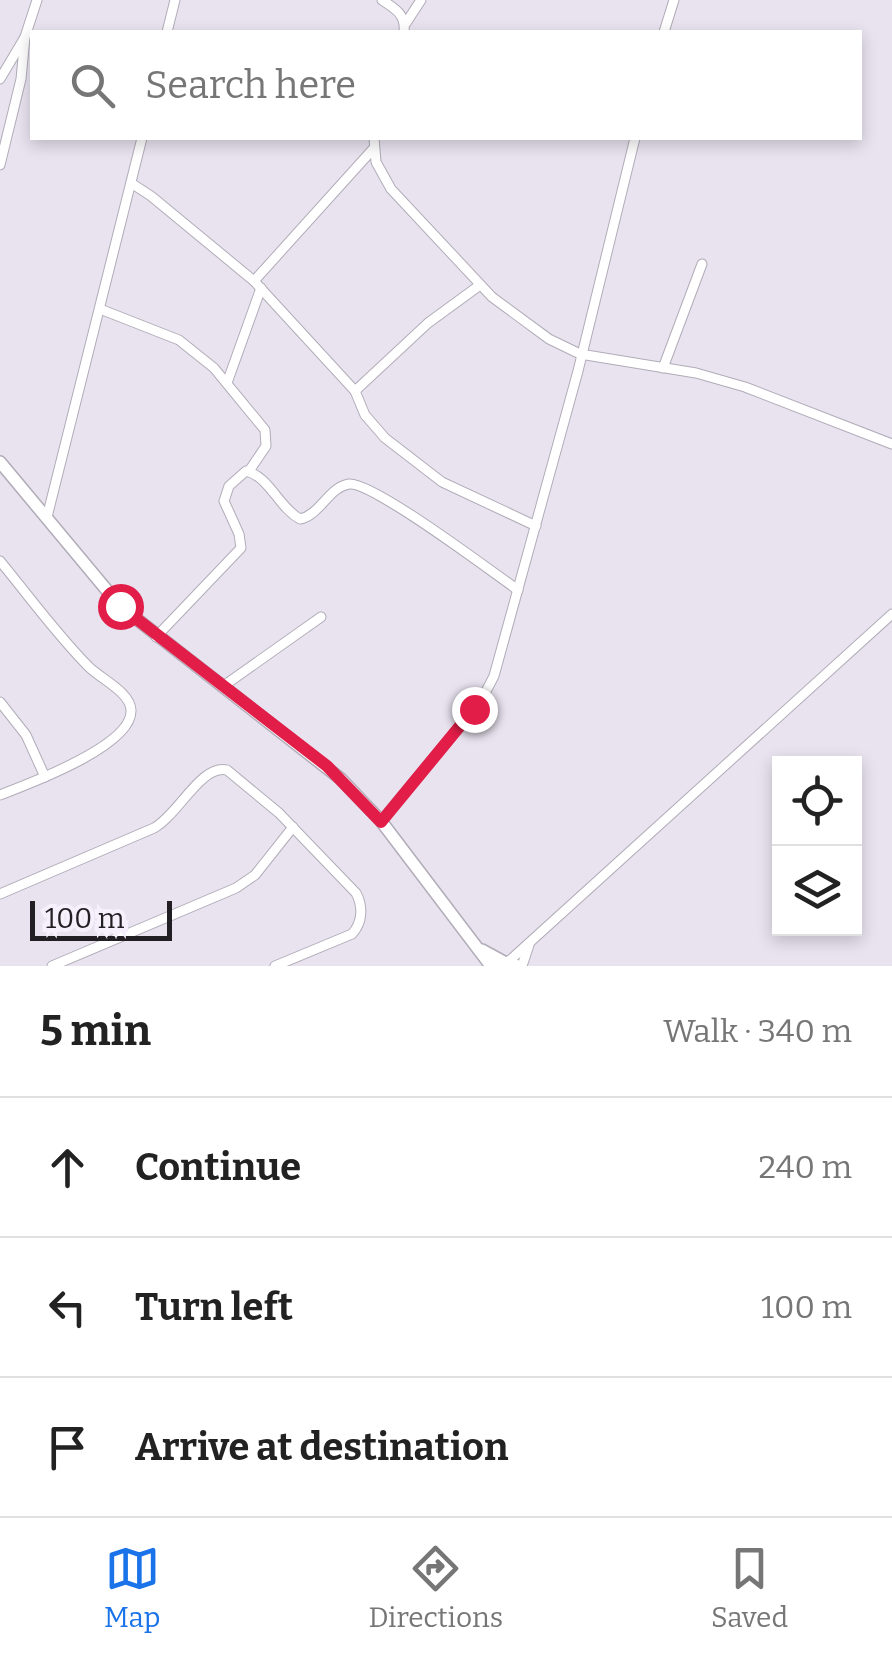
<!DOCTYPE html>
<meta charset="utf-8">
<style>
:root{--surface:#fff;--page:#f6f6f6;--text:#222;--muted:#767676;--line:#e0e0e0;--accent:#1a73e8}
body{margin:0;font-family:Bitter,serif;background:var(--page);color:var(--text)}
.controls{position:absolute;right:30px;bottom:30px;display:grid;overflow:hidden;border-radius:0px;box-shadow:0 5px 15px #0003}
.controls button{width:90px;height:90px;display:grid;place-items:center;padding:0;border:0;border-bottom:2px solid var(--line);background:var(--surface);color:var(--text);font:50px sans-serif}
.scale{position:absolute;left:30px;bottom:25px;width:142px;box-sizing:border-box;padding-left:10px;border:5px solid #211f23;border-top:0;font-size:28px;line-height:35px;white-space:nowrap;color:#211f23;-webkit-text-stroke:8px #f5f0fc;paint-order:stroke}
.stop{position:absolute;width:30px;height:30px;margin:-22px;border:8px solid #e11d48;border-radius:50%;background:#fff}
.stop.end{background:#e11d48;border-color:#fff;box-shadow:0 2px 10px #0008}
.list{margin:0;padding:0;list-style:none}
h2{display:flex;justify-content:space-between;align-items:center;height:130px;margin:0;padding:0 40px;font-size:42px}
h2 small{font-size:32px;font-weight:400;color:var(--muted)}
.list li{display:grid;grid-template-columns:65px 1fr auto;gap:30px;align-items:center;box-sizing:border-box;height:140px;padding:0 40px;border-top:2px solid var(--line)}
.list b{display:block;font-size:38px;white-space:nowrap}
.list em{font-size:32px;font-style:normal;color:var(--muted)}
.icon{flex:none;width:55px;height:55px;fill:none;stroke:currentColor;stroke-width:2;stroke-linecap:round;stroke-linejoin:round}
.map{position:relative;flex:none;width:892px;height:966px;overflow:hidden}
.search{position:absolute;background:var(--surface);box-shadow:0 5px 15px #0003;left:30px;right:30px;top:30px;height:110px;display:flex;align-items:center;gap:25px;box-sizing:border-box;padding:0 35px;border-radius:0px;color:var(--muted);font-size:38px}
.sheet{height:550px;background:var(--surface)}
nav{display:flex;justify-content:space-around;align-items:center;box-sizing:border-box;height:140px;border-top:2px solid var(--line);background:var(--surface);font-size:28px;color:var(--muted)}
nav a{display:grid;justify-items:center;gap:5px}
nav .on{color:var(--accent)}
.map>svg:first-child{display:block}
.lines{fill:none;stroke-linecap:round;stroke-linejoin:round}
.minor-casing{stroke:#b1acb8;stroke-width:11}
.tertiary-casing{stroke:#b1acb8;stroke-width:14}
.minor{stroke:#fff;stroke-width:9}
.tertiary{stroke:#fff;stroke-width:11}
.route{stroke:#e11d48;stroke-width:12}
</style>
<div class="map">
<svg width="892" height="966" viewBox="0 0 892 966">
<rect width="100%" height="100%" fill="#e8e3ef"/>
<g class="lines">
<g class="minor-casing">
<g id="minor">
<path d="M382 0C396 9 406 15 404 32"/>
<path d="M406 23 421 0"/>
<path d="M167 32 175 0"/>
<path d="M664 32 674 0"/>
<path d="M0 79 25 37 37 0"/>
<path d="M374 138 376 162 391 189 492 297 549 339 580 354 696 373 745 387 892 444"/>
<path d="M0 165 21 79 25 37"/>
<path d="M131 183 151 196 254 281 355 391 365 415 385 438 442 482 536 526"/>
<path d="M254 281 374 148"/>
<path d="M100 309 179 340 214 368 265 430 266 446 249 471"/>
<path d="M663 368 702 264"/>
<path d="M227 383 261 288"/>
<path d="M355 391 428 323 480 285"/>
<path d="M47 517 142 138"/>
<path d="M0 561C29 596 57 635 89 667 101 679 130 692 131 710 133 746 28 784 0 795"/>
<path d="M156 637 241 548 239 534 224 501 229 486 246 471C269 476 279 508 300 519 320 515 329 487 349 484 372 481 492 572 518 590"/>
<path d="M222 687 321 617"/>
<path d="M0 702 26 735 45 777"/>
<path d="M381 821 482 699 494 676 578 371 635 138"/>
<path d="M0 894 154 828C179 814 201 764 227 770L279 813 356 893C363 906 363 922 352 934L275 966"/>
<path d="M508 962 892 614"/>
<path d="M52 966 236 888 255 875 293 827"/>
<path d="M522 966 529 945"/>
</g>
</g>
<g class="tertiary-casing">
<g id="tertiary">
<path d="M0 462 120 606 341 779 381 821 491 966"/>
<path d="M482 950 504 962"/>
<path d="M499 966 508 962 518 966"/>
</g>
</g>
<use href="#minor" class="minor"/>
<use href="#tertiary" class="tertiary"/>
</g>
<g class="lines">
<path class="route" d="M120 606 327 766 381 822 474 709"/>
</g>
</svg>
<div class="controls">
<button><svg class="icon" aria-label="locate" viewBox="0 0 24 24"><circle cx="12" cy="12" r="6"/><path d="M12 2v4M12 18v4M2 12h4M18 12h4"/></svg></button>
<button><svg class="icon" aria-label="layers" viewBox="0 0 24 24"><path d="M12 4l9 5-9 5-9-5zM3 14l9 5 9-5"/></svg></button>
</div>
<div class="scale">100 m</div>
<div class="stop" style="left:120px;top:606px"></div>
<div class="stop end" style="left:474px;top:709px"></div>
<div class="search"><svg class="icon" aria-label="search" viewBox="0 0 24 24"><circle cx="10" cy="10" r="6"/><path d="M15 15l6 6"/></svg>Search here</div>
</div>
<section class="sheet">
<h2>5 min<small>Walk · 340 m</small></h2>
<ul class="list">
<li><svg class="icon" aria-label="ahead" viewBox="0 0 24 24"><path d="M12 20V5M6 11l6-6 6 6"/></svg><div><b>Continue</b></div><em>240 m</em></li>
<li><svg class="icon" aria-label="left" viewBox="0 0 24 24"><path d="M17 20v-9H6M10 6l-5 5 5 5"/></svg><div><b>Turn left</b></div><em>100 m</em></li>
<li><svg class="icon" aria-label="arrive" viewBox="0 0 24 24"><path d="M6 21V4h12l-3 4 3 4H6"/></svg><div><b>Arrive at destination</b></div></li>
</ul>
</section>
<nav>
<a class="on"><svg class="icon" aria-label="map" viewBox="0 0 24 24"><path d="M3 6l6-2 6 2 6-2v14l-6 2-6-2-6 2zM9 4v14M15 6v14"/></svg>Map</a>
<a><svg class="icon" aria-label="directions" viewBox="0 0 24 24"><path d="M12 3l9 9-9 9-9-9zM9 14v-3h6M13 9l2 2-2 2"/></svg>Directions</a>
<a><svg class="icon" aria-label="saved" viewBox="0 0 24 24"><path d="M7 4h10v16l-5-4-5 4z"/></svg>Saved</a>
</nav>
